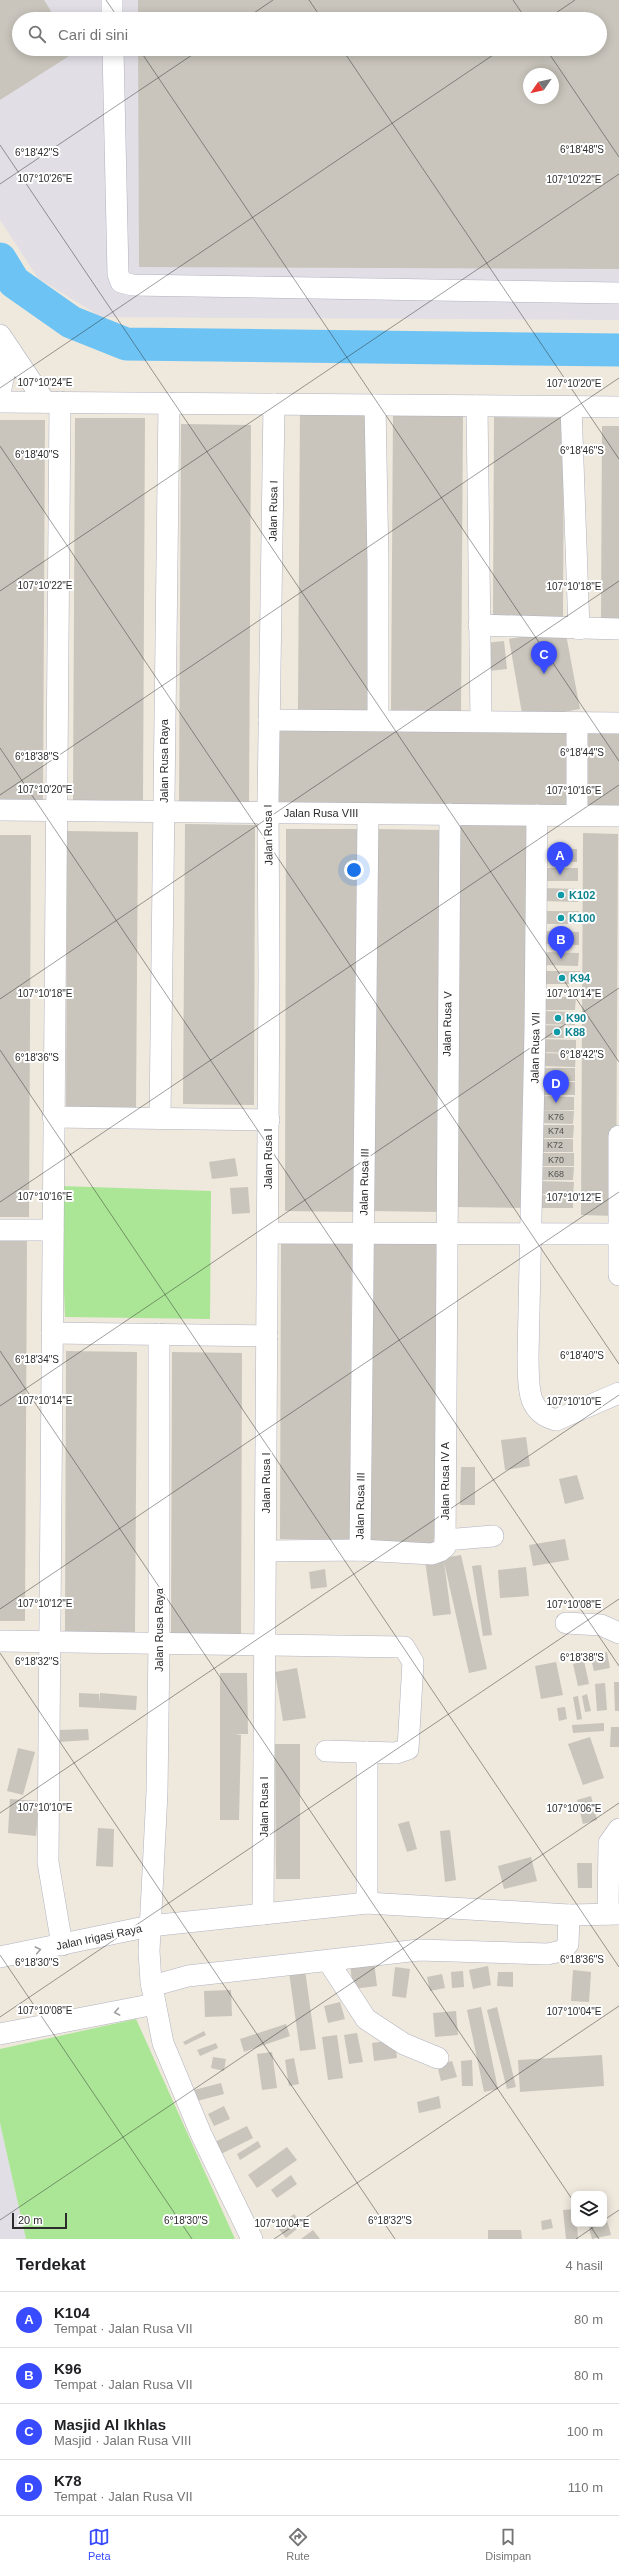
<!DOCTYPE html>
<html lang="id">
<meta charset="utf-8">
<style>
:root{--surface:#fff;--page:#f2f2f2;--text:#202124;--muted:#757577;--line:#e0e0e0;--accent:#394bff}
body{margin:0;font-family:Helvetica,sans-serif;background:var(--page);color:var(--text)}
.controls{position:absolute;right:12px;bottom:12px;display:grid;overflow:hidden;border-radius:8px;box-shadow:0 2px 10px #0003}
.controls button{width:36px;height:36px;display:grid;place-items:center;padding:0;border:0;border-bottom:1px solid var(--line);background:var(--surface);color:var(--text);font:20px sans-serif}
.compass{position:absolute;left:523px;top:68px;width:36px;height:36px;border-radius:50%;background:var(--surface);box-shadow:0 2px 10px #0003;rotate:236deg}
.scale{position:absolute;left:12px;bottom:10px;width:55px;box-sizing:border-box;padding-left:4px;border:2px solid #2b2b2b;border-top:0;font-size:11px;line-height:14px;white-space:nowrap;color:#2b2b2b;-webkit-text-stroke:3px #fff;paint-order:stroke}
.you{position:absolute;left:354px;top:870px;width:14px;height:14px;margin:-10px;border:3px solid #fff;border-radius:50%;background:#1a73e8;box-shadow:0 0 0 6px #1a73e833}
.badge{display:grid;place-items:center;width:26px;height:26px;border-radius:50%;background:var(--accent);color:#fff;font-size:13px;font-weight:700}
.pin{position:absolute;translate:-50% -33px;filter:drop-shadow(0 1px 2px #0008)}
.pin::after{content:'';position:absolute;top:21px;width:14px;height:12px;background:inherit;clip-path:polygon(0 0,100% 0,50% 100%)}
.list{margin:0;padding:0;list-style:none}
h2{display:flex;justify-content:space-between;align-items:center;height:52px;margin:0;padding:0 16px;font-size:17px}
h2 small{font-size:13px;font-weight:400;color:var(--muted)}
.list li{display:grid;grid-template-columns:26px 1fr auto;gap:12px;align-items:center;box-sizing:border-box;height:56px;padding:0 16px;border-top:1px solid var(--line)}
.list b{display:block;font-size:15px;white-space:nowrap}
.list p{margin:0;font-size:13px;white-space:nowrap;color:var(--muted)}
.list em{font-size:13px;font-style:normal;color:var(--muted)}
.icon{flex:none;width:22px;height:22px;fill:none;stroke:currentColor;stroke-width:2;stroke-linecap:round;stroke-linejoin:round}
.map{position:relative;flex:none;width:619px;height:2239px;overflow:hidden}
.search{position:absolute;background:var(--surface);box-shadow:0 2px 10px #0003;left:12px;right:12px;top:12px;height:44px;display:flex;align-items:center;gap:10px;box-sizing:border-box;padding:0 14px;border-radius:22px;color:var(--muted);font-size:15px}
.sheet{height:276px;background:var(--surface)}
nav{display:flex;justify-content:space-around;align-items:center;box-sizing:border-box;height:56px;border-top:1px solid var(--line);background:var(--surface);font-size:11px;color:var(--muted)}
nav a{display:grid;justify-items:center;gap:2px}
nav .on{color:var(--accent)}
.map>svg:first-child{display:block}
.industrial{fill:#e1dee6;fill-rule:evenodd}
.green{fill:#abe697}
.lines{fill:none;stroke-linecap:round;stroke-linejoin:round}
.river{stroke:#6cc3f4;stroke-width:33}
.building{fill:#c9c5bc;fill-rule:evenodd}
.minor-casing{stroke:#b1b2c0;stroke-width:22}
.minor{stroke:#fff;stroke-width:21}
.oneway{stroke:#a0a0a0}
.ticks{fill:none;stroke:#2b2b2b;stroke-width:1;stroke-opacity:0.45}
.culture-dot{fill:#0f9aa8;stroke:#fff;stroke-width:1.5}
.labels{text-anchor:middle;stroke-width:4;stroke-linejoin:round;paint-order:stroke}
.number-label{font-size:9px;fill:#52524f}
.street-label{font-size:11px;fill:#2b2b2b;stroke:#fff}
.culture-label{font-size:11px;font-weight:bold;fill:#0d838f;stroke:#fff;text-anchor:start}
.ticks-label{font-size:10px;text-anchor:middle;fill:#2b2b2b;stroke:#fff;stroke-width:4;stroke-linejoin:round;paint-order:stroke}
</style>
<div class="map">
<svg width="619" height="2239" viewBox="0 0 619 2239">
<rect width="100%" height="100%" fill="#eee8dd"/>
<g class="industrial">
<path d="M0 0H619V320L101 317 38 278 0 220ZM19 19H600V49H19ZM529 74H553V98H529Z"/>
<path d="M0 2123 26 2239H0Z"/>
</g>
<g class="green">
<path d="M60 1186 211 1191 210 1319 65 1317Z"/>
<path d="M136 2019 235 2239H26L0 2123V2049Z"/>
</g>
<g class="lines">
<path class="river" d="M0 259 14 282 71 322 126 344 619 350"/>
</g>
<g class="building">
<path d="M0 0H44L56 19H19V49L77 51 0 100Z"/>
<path d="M138 0H619V269L139 267 138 49H600V19H138ZM529 74H553V98H529Z"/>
<path d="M300 408 370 409 368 711 298 710Z"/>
<path d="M393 411H463L461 713H391Z"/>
<path d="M494 417 564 418 563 618 493 617Z"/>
<path d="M75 418H145L143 800H73Z"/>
<path d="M0 420H45L43 802H0Z"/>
<path d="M181 424 251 425 249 807 179 806Z"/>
<path d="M602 426H619V627H601Z"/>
<path d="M565 629 580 709 523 719 509 639Z"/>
<path d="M504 641 507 669 488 671 485 643Z"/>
<path d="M272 726 572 728 571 812 272 810Z"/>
<rect x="579" y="728" width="40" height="84"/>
<path d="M185 824 255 825 254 1105 183 1104Z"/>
<path d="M459 825 530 826 528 1208 457 1207Z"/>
<path d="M286 829H357L355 1212 285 1211Z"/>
<path d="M373 829 443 830 441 1212 371 1211Z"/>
<path d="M67 831 138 832 136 1111H66Z"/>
<path d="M583 833 618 834 616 1216 581 1215Z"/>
<path d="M0 835H31L29 1217H0Z"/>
<path d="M541 848 577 849V862L542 861Z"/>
<rect x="542" y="868" width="36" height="13"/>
<path d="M543 888 579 889 578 902 543 901Z"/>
<rect x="543" y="911" width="36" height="13"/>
<path d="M543 931 579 932V945L543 944Z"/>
<path d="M543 952 579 953 578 966 543 965Z"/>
<path d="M544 971H580L579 984H544Z"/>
<path d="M540 997H576L575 1010H540Z"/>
<path d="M540 1011 576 1012 575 1025 540 1024Z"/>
<path d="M539 1025 575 1026V1038H539Z"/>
<path d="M540 1039 576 1040V1053L540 1052Z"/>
<path d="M540 1053 576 1054 575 1067 540 1066Z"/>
<path d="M540 1068H575V1081H539Z"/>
<rect x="539" y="1082" width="36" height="13"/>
<path d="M538 1096 574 1097V1110H538Z"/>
<path d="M538 1110 574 1111 573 1124 538 1123Z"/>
<path d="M538 1125H574L573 1138H538Z"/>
<path d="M537 1139H573V1152H538Z"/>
<rect x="538" y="1153" width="36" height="13"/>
<path d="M235 1158 238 1176 212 1179 209 1162Z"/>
<path d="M538 1167H574L573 1180H538Z"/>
<path d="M538 1181 574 1182 573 1195 538 1194Z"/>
<path d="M248 1187 250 1213 232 1214 230 1188Z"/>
<rect x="537" y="1195" width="36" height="13"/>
<path d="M370 1238H440L439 1550 368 1549Z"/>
<path d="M0 1239H27L25 1621H0Z"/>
<path d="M281 1243 352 1244 350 1540 280 1539Z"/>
<path d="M66 1351 137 1352 135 1632H65Z"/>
<path d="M172 1352 242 1353 241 1634 171 1633Z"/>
<path d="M526 1437 530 1466 505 1470 501 1440Z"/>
<path d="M461 1467H475V1505H460Z"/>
<path d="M577 1475 584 1499 565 1504 559 1479Z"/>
<path d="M565 1539 569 1560 533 1566 529 1545Z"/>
<path d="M461 1555 487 1669 469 1673 444 1562 451 1614 433 1616 425 1561Z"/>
<path d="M481 1565 492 1635 483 1636 472 1566Z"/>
<path d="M526 1567 529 1596 500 1598 498 1570Z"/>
<path d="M325 1569 327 1587 311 1589 309 1572Z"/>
<path d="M607 1652 610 1668 594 1671 590 1655Z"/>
<path d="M584 1661 589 1684 578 1686 573 1664Z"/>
<path d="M556 1662 563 1695 541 1699 535 1666Z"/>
<path d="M297 1668 306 1718 283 1721 275 1672Z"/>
<path d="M220 1673H247L248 1734H235L241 1735 239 1820H220Z"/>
<path d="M614 1682H619V1711H615Z"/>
<path d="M605 1683 607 1710 597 1711 595 1684Z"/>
<path d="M79 1693 99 1694V1703L100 1693 137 1696 136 1710 79 1707Z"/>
<path d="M587 1694 591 1711 585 1712 582 1696Z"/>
<path d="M578 1696 582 1719 577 1720 573 1697Z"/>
<path d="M565 1707 567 1719 559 1721 557 1708Z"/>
<path d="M604 1723V1731L573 1733 572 1725Z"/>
<path d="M611 1727H619V1747H610Z"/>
<path d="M88 1729 89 1740 58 1742V1730Z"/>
<path d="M590 1737 604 1778 583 1785 568 1744Z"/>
<path d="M275 1744H300V1879H276Z"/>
<path d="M18 1748 35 1752 23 1795 7 1791Z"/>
<path d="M591 1796 597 1820 583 1824 577 1800Z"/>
<path d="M10 1799 39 1801 36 1836 8 1833Z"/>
<path d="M409 1821 417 1849 407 1852 398 1824Z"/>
<path d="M98 1828 114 1829 113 1867 96 1866Z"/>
<path d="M450 1830 456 1880 445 1882 440 1831Z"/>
<path d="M531 1857 537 1881 504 1889 498 1866Z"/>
<path d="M577 1863H592V1888H578Z"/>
<path d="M374 1962 377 1986 353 1989 350 1965Z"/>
<path d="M488 1966 491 1985 473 1989 469 1970Z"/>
<path d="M395 1967 410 1969 406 1998 392 1996Z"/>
<path d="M305 1970 316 2049 300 2051 289 1972Z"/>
<path d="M573 1970 591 1972 589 2002 571 2001Z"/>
<path d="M463 1971 464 1987 452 1988 451 1972Z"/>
<path d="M498 1972H513V1987L497 1986Z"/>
<path d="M442 1974 445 1988 430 1991 427 1977Z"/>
<path d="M231 1990 232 2016 205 2017 204 1991Z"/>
<path d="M340 2002 345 2019 328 2023 324 2006Z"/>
<path d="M481 2007 498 2089 484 2092 467 2010Z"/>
<path d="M497 2007 516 2087 507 2089 487 2010Z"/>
<path d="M456 2011 458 2035 435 2037 433 2013Z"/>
<path d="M286 2024 290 2036 244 2052 240 2039Z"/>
<path d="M204 2031 206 2035 185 2045 183 2042Z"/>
<path d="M357 2033 363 2062 349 2064 344 2035Z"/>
<path d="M337 2035 343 2078 328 2080 322 2037Z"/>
<path d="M395 2040 397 2058 374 2061 372 2043Z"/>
<path d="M216 2043 218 2048 200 2056 197 2050Z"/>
<path d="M272 2052 277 2088 262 2090 257 2054Z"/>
<path d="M602 2055 604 2086 520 2092 518 2060Z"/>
<path d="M213 2057 226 2059 224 2071 211 2068Z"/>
<path d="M294 2058 299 2084 289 2086 285 2060Z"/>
<path d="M472 2060 473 2086H462L461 2061Z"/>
<path d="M452 2061 457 2077 441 2081 437 2065Z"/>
<path d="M221 2083 224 2094 197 2101 194 2090Z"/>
<path d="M439 2096 441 2108 419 2113 417 2102Z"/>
<path d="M224 2106 230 2119 214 2126 208 2114Z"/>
<path d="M247 2126 253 2138 215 2157 209 2145Z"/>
<path d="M258 2141 261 2147 240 2160 237 2154Z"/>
<path d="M287 2147 297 2160 257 2188 248 2175Z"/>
<path d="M291 2175 297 2184 277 2198 271 2190Z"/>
<path d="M574 2209V2224H577L578 2239H566L563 2210Z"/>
<path d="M604 2209 611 2235 592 2239 588 2224H604Z"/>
<path d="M294 2214 303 2224 286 2238 277 2227Z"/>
<path d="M551 2219 553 2228 542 2230 541 2221Z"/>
<path d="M313 2230 320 2239H301Z"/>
<path d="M488 2230H521L522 2239H488Z"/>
</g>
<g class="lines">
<g class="minor-casing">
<g id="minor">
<path d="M112 0V19"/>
<path d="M113 49 118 274 121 282 132 285 619 293"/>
<path d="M0 335 45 402"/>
<path d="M0 392 10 350"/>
<path d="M0 402 619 407"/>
<path d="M60 402 48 1862 62 1945"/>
<path d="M375 405 378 562V720"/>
<path d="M477 406 481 721"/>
<path d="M571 407 579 629"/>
<path d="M479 625 619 629"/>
<path d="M269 720 619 723"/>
<path d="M0 810 619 816"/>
<path d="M537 815 535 1028 528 1358C529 1384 525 1412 556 1420L619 1393"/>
<path d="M577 815V723"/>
<path d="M53 1117 269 1120"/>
<path d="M160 1118 169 403"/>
<path d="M619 1136V1275"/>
<path d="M0 1230H53"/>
<path d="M268 1233 619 1234"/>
<path d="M52 1333 267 1336"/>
<path d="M159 1334V1643L157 1792 149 1951 151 1982 163 2043 201 2134 252 2239"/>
<path d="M445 1540 493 1536"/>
<path d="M360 1550 368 814"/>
<path d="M266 1551 360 1550 432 1554 440 1551 445 1547 450 814"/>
<path d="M566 1623 601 1625 619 1633"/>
<path d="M0 1641 404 1647 413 1662 408 1749 396 1753 326 1751"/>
<path d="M367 1752V1903"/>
<path d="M263 1914 269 976 268 802 274 404"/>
<path d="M608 1914 609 1843 619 1829"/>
<path d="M0 1957 150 1926 367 1903 569 1915 619 1914"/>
<path d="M328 1961 366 2019 404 2044 438 2058"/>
<path d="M152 1986 188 1976 419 1950 547 1954 562 1951 568 1944 569 1915"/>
<path d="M0 2034 155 2004"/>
</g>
</g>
<use href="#minor" class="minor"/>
</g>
<defs><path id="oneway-chevron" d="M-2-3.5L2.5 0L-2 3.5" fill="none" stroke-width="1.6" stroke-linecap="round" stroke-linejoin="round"/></defs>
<g class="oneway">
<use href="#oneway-chevron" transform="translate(38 1950) rotate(-11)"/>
<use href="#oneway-chevron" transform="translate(117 2012) rotate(169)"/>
</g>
<path class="ticks" d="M106 0 119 19M309 0 322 19M513 0 526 19M245 19 273 0M547 19 575 0M139 49 619 761M342 49 619 459M546 49 619 157M0 145 619 1062M0 184 201 49M0 388 502 49M0 446 619 1364M0 591 619 174M0 748 619 1666M0 795 619 378M0 999 619 581M0 1050 619 1967M0 1202 619 785M0 1351 574 2202M0 1406 619 988M0 1609 619 1192M0 1653 395 2239M0 1813 619 1395M0 1955 192 2239M0 2017 619 1599M0 2220 619 1803M604 2220 619 2210M589 2224 599 2239M274 2239 619 2006M576 2239 598 2224"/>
<g class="culture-dot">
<circle cx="561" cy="895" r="4"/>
<circle cx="561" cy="918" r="4"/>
<circle cx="562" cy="978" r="4"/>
<circle cx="558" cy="1018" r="4"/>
<circle cx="557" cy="1032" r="4"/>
</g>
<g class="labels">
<g class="number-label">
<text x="556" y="1120">K76</text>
<text x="556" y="1134">K74</text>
<text x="555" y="1148">K72</text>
<text x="556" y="1163">K70</text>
<text x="556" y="1177">K68</text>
</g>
<g class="street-label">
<text transform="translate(273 511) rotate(-89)" y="4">Jalan Rusa I</text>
<text transform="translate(164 761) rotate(-90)" y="4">Jalan Rusa Raya</text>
<text x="321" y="817">Jalan Rusa VIII</text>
<text transform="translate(268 835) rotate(-91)" y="4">Jalan Rusa I</text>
<text transform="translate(447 1024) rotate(-89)" y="4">Jalan Rusa V</text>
<text transform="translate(535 1048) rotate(-89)" y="4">Jalan Rusa VII</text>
<text transform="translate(268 1159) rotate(-90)" y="4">Jalan Rusa I</text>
<text transform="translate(364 1182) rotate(-89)" y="4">Jalan Rusa III</text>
<text transform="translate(445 1481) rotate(-90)" y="4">Jalan Rusa IV A</text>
<text transform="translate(266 1483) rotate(-90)" y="4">Jalan Rusa I</text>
<text transform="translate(360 1506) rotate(-89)" y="4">Jalan Rusa III</text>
<text transform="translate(159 1630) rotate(-90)" y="4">Jalan Rusa Raya</text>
<text transform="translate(264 1807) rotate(-90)" y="4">Jalan Rusa I</text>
<text transform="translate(99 1937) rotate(-12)" y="4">Jalan Irigasi Raya</text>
</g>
<g class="culture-label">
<text x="569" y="899">K102</text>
<text x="569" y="922">K100</text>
<text x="570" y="982">K94</text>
<text x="566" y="1022">K90</text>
<text x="565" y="1036">K88</text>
</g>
</g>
<g class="ticks-label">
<text x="582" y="153">6°18'48"S</text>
<text x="37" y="156">6°18'42"S</text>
<text x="45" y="182">107°10'26"E</text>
<text x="574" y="183">107°10'22"E</text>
<text x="45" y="386">107°10'24"E</text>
<text x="574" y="387">107°10'20"E</text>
<text x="582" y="454">6°18'46"S</text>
<text x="37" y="458">6°18'40"S</text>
<text x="45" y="589">107°10'22"E</text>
<text x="574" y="590">107°10'18"E</text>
<text x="582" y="756">6°18'44"S</text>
<text x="37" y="760">6°18'38"S</text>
<text x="45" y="793">107°10'20"E</text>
<text x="574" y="794">107°10'16"E</text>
<text x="45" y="997">107°10'18"E</text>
<text x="574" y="997">107°10'14"E</text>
<text x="582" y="1058">6°18'42"S</text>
<text x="37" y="1061">6°18'36"S</text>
<text x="45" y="1200">107°10'16"E</text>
<text x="574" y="1201">107°10'12"E</text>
<text x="582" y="1359">6°18'40"S</text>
<text x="37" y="1363">6°18'34"S</text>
<text x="45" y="1404">107°10'14"E</text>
<text x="574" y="1405">107°10'10"E</text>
<text x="45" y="1607">107°10'12"E</text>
<text x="574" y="1608">107°10'08"E</text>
<text x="582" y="1661">6°18'38"S</text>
<text x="37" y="1665">6°18'32"S</text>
<text x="45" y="1811">107°10'10"E</text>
<text x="574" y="1812">107°10'06"E</text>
<text x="582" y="1963">6°18'36"S</text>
<text x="37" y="1966">6°18'30"S</text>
<text x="45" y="2014">107°10'08"E</text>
<text x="574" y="2015">107°10'04"E</text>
<text x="186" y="2224">6°18'30"S</text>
<text x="390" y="2224">6°18'32"S</text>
<text x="282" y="2227">107°10'04"E</text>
</g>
</svg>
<div class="controls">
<button><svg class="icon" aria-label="layers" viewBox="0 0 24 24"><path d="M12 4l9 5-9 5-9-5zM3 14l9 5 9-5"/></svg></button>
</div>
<svg class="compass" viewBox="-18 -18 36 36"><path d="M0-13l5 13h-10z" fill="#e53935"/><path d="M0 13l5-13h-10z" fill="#757577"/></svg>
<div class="scale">20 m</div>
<div class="you"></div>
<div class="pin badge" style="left:560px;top:875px">A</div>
<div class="pin badge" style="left:561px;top:959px">B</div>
<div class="pin badge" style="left:544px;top:674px">C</div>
<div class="pin badge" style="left:556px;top:1103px">D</div>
<div class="search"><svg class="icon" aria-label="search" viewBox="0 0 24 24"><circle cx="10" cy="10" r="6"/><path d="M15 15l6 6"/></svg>Cari di sini</div>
</div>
<section class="sheet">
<h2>Terdekat<small>4 hasil</small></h2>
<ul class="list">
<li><span class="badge">A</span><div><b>K104</b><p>Tempat · Jalan Rusa VII</p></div><em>80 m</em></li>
<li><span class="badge">B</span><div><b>K96</b><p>Tempat · Jalan Rusa VII</p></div><em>80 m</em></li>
<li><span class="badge">C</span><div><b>Masjid Al Ikhlas</b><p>Masjid · Jalan Rusa VIII</p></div><em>100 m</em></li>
<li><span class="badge">D</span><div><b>K78</b><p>Tempat · Jalan Rusa VII</p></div><em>110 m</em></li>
</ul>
</section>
<nav>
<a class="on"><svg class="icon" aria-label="map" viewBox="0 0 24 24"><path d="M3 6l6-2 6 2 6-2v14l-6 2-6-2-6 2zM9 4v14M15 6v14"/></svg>Peta</a>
<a><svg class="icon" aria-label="directions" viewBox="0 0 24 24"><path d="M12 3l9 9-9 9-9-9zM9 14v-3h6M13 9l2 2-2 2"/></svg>Rute</a>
<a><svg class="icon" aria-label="saved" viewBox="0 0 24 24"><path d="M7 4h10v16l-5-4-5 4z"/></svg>Disimpan</a>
</nav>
